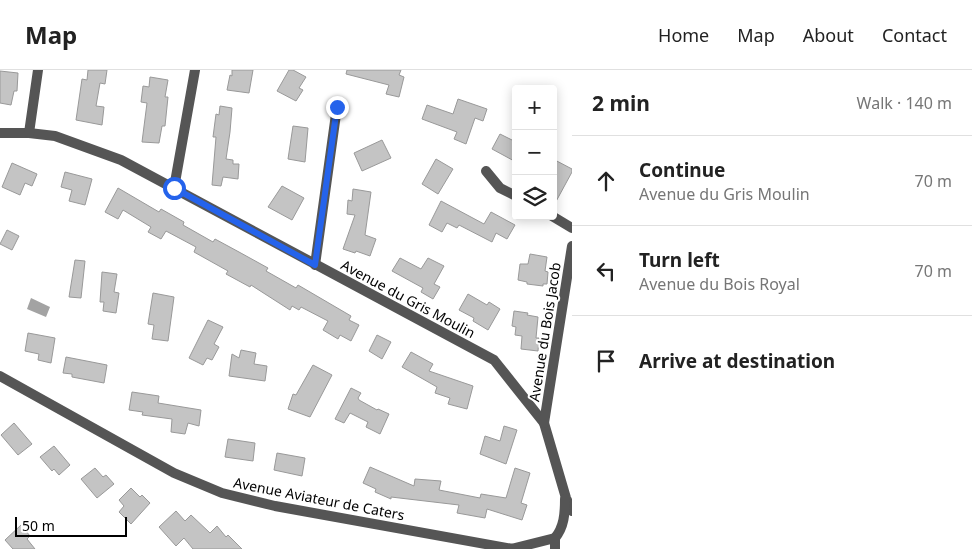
<!DOCTYPE html>
<meta charset="utf-8">
<style>
:root{--surface:#fff;--page:#f2f2f2;--text:#222;--muted:#767676;--line:#e0e0e0}
body{margin:0;font-family:"Noto Sans",sans-serif;background:var(--page);color:var(--text)}
.controls{position:absolute;right:15px;top:15px;display:grid;overflow:hidden;border-radius:5px;box-shadow:0 2px 12px #0003}
.controls button{width:45px;height:45px;display:grid;place-items:center;padding:0;border:0;border-bottom:1px solid var(--line);background:var(--surface);color:var(--text);font:25px sans-serif}
.scale{position:absolute;left:15px;bottom:12px;width:112px;box-sizing:border-box;padding-left:5px;border:2px solid #000;border-top:0;font-size:14px;line-height:18px;white-space:nowrap;color:#000;-webkit-text-stroke:4px #fff;paint-order:stroke}
.stop{position:absolute;width:15px;height:15px;margin:-11px;border:4px solid #2563eb;border-radius:50%;background:#fff}
.stop.end{background:#2563eb;border-color:#fff;box-shadow:0 1px 5px #0008}
.list{margin:0;padding:0;list-style:none}
h2{display:flex;justify-content:space-between;align-items:center;height:65px;margin:0;padding:0 20px;font-size:21px}
h2 small{font-size:16px;font-weight:400;color:var(--muted)}
.list li{display:grid;grid-template-columns:32px 1fr auto;gap:15px;align-items:center;box-sizing:border-box;height:90px;padding:0 20px;border-top:1px solid var(--line)}
.list b{display:block;font-size:19px;white-space:nowrap}
.list p{margin:0;font-size:16px;white-space:nowrap;color:var(--muted)}
.list em{font-size:16px;font-style:normal;color:var(--muted)}
.icon{flex:none;width:28px;height:28px;fill:none;stroke:currentColor;stroke-width:2;stroke-linecap:round;stroke-linejoin:round}
.map{position:relative;flex:none;width:572px;height:479px;overflow:hidden}
header{display:flex;align-items:center;gap:30px;box-sizing:border-box;height:70px;padding:0 25px;background:var(--surface);border-bottom:1px solid var(--line)}
header strong{font-size:24px}
nav{display:flex;gap:28px;margin-inline-start:auto;font-size:18px}
main{display:flex}
aside{flex:1;background:var(--surface)}
.map>svg:first-child{display:block}
.water{fill:#a3a3a3}
.building{fill:#c4c4c4;stroke:#999}
.lines{fill:none;stroke-linecap:round;stroke-linejoin:round}
.street{stroke:#555;stroke-width:10}
.route{stroke:#2563eb;stroke-width:6}
.labels{text-anchor:middle;stroke-width:4;stroke-linejoin:round;paint-order:stroke}
.street-label{font-size:14px;fill:#000;stroke:#fff}
</style>
<header>
<strong>Map</strong>
<nav><a>Home</a><a>Map</a><a>About</a><a>Contact</a></nav>
</header>
<main>
<div class="map">
<svg width="572" height="479" viewBox="0 0 572 479">
<rect width="100%" height="100%" fill="#fff"/>
<path class="water" d="M31 228 50 237 46 247 27 239Z"/>
<g class="building">
<path d="M88 0H107L105 14 100 13 96 36 104 37 102 55 76 50 82 9 87 10Z"/>
<path d="M232 0H253L249 23 227 20 230 5 232 6Z"/>
<path d="M289 0H293L306 7 299 18 303 20 296 31 277 21Z"/>
<path d="M347 0H401L399 5 404 7 399 27 386 24 389 15 346 4Z"/>
<path d="M0 1 18 3 17 21H14L11 35 0 33Z"/>
<path d="M150 7 168 10 165 27H168L165 56H162L159 73 142 72 147 33 141 32 143 16 149 17Z"/>
<path d="M458 29 487 39 483 51 475 48 466 74 454 69 457 62 422 49 427 35 453 44Z"/>
<path d="M220 36 232 38 230 62 226 89 233 90V94H239L238 109 223 107 221 116 212 115 216 67H213L216 44 219 45Z"/>
<path d="M293 56 308 58 305 92 288 89Z"/>
<path d="M500 64 516 72V92L492 79Z"/>
<path d="M382 70 391 88 362 101 354 83Z"/>
<path d="M436 89 453 99 438 124 422 114Z"/>
<path d="M553 89 572 99V102L553 137Z"/>
<path d="M12 93 37 104 32 116 25 113 20 125 2 117Z"/>
<path d="M65 102 92 109 85 135 69 131 72 120 61 117Z"/>
<path d="M282 116 304 128 292 150 268 137Z"/>
<path d="M118 118 159 142 161 139 184 152 183 155 213 172 215 169 239 182 268 198 266 201 296 218 298 215 351 246 349 250 359 255 351 271 340 265 338 269 323 260 328 251 301 237 299 240 292 236 290 240 251 215 250 217 226 204 228 201 194 182 196 177 166 161 161 169 148 162 151 157 123 140 118 149 105 142Z"/>
<path d="M353 119 371 122 365 165 376 169 370 186 356 181 355 183 343 179 355 145 347 144 348 130 352 131Z"/>
<path d="M441 131 484 154 491 142 515 155 507 169 496 163 492 172 459 155 457 158 447 153 442 162 429 155Z"/>
<path d="M7 160 19 166 12 180 0 174Z"/>
<path d="M530 184 547 187 545 201 548 202 547 214H543V216L527 214V212L518 210 520 194H528Z"/>
<path d="M400 188 421 199 428 188 444 196 434 214 440 217 433 229 421 222 423 218 392 201Z"/>
<path d="M75 190 85 191 81 228 69 227Z"/>
<path d="M102 202 117 204 114 222 119 223 116 243 103 241 104 232H100Z"/>
<path d="M153 223 174 227 168 271 152 269 154 255 148 254Z"/>
<path d="M468 224 487 235 489 232 500 239 488 260 473 251 474 248 459 240Z"/>
<path d="M514 241 528 243 527 245 538 247 536 268H539L538 281 521 279 522 266 515 265 516 257 512 256Z"/>
<path d="M208 250 223 257 214 274 219 277 212 290 207 288 203 295 189 288Z"/>
<path d="M28 263 55 268 51 293 38 290 39 284 25 281Z"/>
<path d="M377 265 391 272 382 289 369 281Z"/>
<path d="M241 280 256 283 254 294 267 296 265 311 229 306 232 284 239 288Z"/>
<path d="M411 282 433 294 429 301 473 316 467 339 448 334 450 328 435 323 437 317 402 297Z"/>
<path d="M66 287 107 295 104 313 72 307V304L63 303Z"/>
<path d="M313 295 332 305 310 347 288 339 293 324 296 325Z"/>
<path d="M351 318 361 323 358 328 359 330 377 340 378 339 389 344 380 364 366 357 368 352 350 343 344 353 335 349Z"/>
<path d="M132 322 159 326 158 333 201 340 199 356 188 353 185 364 171 362 172 349 142 345 143 342 129 340Z"/>
<path d="M14 353 32 374 18 385 1 365Z"/>
<path d="M504 356 517 360 506 394 480 384 485 366 500 371Z"/>
<path d="M228 369 255 373 253 391 225 387Z"/>
<path d="M54 376 70 395 59 405 54 399 52 401 40 387Z"/>
<path d="M277 383 305 388 302 406 274 400Z"/>
<path d="M370 397 414 416 415 409 441 411 439 420 480 428 481 424 506 428 515 398 530 403 521 433 527 435 522 450 487 439 485 448 457 443 459 435 391 427V429L375 422 376 419 363 413Z"/>
<path d="M95 398 103 407 106 405 114 414 97 428 81 409Z"/>
<path d="M131 418 140 427 142 425 150 433 131 454 119 442 124 436 119 430Z"/>
<path d="M176 441 185 451 191 445 210 463 217 456 226 467 228 465 242 479H193L184 468 176 476 159 457Z"/>
<path d="M21 455 30 466 27 469 35 479H13L5 470Z"/>
</g>
<g class="lines">
<g class="street">
<path d="M0 63H29L55 66 121 90 494 290 544 353 566 428 572 441"/>
<path d="M29 63 38 0"/>
<path d="M486 101 500 118 516 126"/>
<path d="M174 118 195 0"/>
<path d="M552 146 572 158"/>
<path d="M315 195 337 37"/>
<path d="M0 306 174 403 222 423 275 436 513 479"/>
<path d="M544 353 572 176"/>
<path d="M511 479 555 468"/>
<path d="M555 479V468C564 457 565 444 565 429"/>
</g>
</g>
<g class="lines">
<path class="route" d="M174 118 315 195 337 37"/>
</g>
<g class="labels">
<g class="street-label">
<text transform="translate(408 229) rotate(28)" y="5">Avenue du Gris Moulin</text>
<text transform="translate(545 262) rotate(-81)" y="5">Avenue du Bois Jacob</text>
<text transform="translate(319 429) rotate(11)" y="5">Avenue Aviateur de Caters</text>
</g>
</g>
</svg>
<div class="controls">
<button>+</button>
<button>−</button>
<button><svg class="icon" aria-label="layers" viewBox="0 0 24 24"><path d="M12 4l9 5-9 5-9-5zM3 14l9 5 9-5"/></svg></button>
</div>
<div class="scale">50 m</div>
<div class="stop" style="left:174px;top:118px"></div>
<div class="stop end" style="left:337px;top:37px"></div>
</div>
<aside>
<h2>2 min<small>Walk · 140 m</small></h2>
<ul class="list">
<li><svg class="icon" aria-label="ahead" viewBox="0 0 24 24"><path d="M12 20V5M6 11l6-6 6 6"/></svg><div><b>Continue</b><p>Avenue du Gris Moulin</p></div><em>70 m</em></li>
<li><svg class="icon" aria-label="left" viewBox="0 0 24 24"><path d="M17 20v-9H6M10 6l-5 5 5 5"/></svg><div><b>Turn left</b><p>Avenue du Bois Royal</p></div><em>70 m</em></li>
<li><svg class="icon" aria-label="arrive" viewBox="0 0 24 24"><path d="M6 21V4h12l-3 4 3 4H6"/></svg><div><b>Arrive at destination</b></div></li>
</ul>
</aside>
</main>
